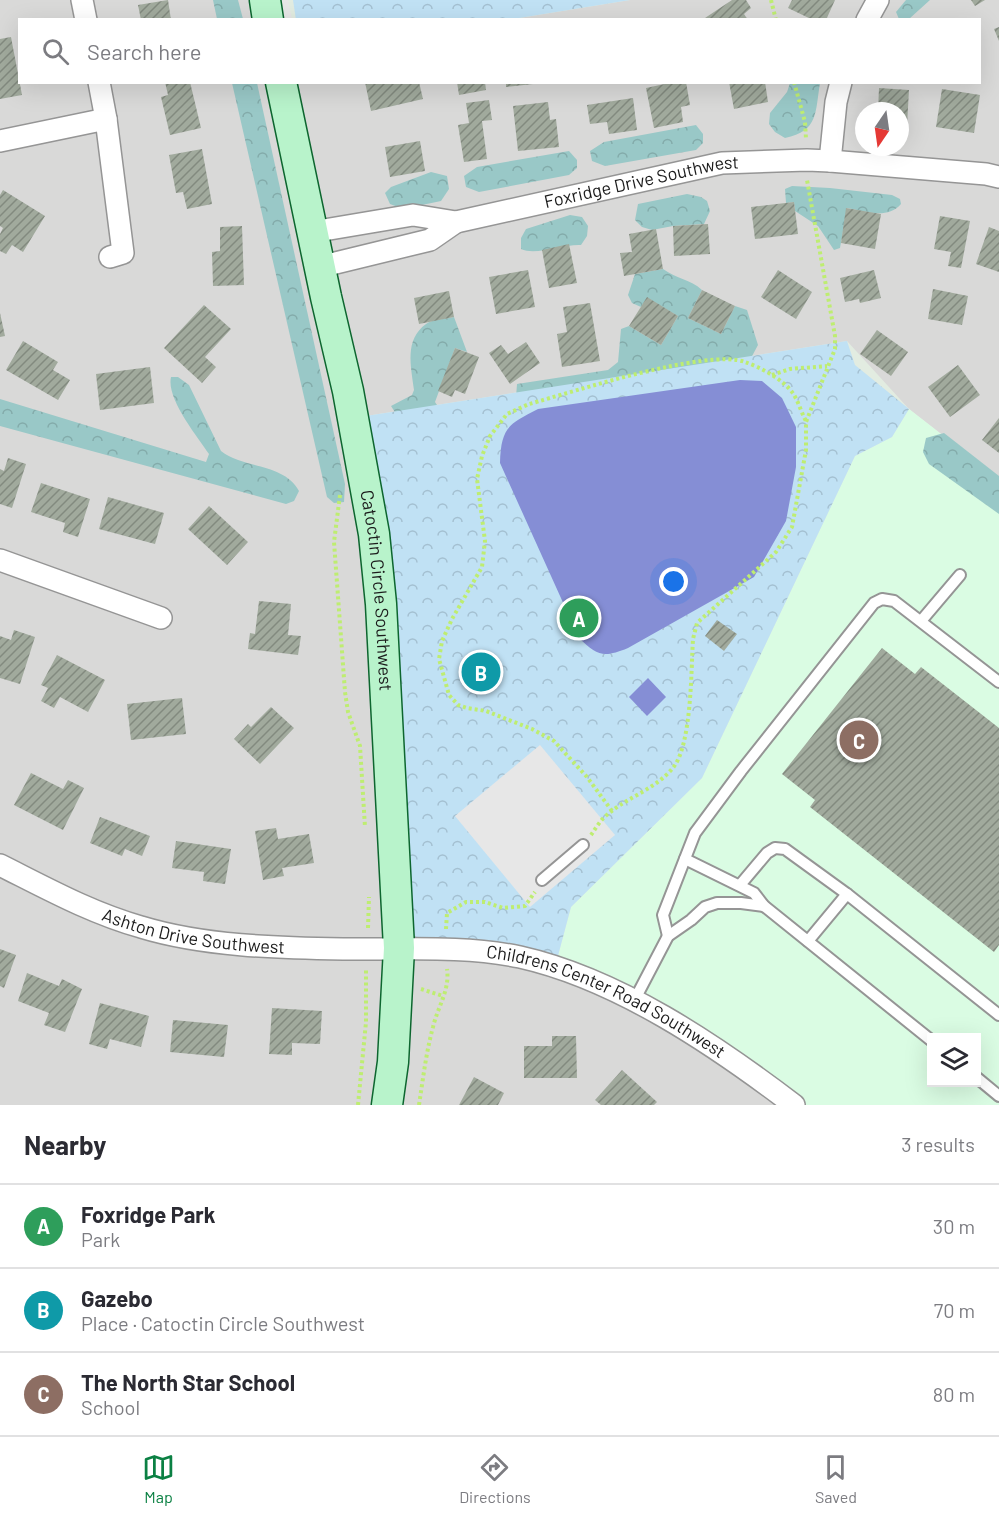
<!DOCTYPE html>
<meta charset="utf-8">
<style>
:root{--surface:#fff;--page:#f7f7f7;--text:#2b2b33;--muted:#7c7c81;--line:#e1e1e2;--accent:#0b8043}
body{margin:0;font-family:Barlow,sans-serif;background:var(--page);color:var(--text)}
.controls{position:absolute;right:18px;bottom:18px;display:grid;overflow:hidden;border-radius:0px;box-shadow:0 6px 24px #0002}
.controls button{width:54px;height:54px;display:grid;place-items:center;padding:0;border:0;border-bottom:2px solid var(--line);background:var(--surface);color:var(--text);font:30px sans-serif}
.compass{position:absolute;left:855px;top:102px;width:54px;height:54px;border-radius:50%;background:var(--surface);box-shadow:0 6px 24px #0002;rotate:193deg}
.you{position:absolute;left:674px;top:582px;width:21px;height:21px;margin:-15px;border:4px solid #fff;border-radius:50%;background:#1a73e8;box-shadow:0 0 0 9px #1a73e833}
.badge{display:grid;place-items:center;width:39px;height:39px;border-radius:50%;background:var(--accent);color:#fff;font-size:20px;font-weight:700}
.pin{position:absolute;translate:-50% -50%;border:3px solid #fff;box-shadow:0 2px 6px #0006}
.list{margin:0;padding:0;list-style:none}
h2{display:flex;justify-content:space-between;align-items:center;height:78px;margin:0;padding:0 24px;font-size:26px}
h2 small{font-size:20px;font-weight:400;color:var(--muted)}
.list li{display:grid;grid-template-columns:39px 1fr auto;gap:18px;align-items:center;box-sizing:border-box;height:84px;padding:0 24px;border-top:2px solid var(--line)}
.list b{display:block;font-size:22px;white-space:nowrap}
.list p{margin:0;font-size:20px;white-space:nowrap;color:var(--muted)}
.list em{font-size:20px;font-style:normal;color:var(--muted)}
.icon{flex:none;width:33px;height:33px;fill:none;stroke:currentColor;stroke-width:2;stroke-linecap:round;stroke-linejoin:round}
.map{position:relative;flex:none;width:999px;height:1105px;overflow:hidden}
.search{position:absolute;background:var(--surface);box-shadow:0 6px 24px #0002;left:18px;right:18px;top:18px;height:66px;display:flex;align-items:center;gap:15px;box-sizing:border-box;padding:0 21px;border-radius:0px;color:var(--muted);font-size:22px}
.sheet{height:330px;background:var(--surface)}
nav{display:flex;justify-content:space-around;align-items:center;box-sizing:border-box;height:84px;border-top:2px solid var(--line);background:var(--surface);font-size:16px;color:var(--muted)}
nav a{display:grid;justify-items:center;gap:3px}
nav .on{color:var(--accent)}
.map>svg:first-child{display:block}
.residential{fill:#d9d9d8;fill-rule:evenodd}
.education{fill:#dafce3;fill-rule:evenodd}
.forest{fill:url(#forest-crowns)}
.park{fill:url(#park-crowns)}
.pitch{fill:#858ed5}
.parking{fill:#e7e7e7}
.building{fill:url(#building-hatch)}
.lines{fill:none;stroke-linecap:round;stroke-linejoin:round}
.service-casing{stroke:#959595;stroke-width:14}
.minor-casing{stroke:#959595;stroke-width:24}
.secondary-casing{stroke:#0d662f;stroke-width:33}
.path{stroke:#beed71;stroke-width:4;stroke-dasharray:3 3;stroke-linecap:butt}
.service{stroke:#fff;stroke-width:10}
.minor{stroke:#fff;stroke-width:21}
.secondary{stroke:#b8f3cb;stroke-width:30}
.labels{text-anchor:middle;stroke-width:5;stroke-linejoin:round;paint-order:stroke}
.street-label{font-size:18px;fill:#1b1b1b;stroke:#fff}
</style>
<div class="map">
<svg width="999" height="1105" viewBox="0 0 999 1105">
<defs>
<pattern id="forest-crowns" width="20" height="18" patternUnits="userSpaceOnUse" patternTransform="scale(1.5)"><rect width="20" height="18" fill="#99c8c7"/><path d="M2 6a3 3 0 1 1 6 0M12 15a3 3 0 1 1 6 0" fill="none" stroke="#83abaa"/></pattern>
<pattern id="park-crowns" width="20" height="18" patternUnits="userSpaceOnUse" patternTransform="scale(1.5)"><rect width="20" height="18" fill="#c0e1f4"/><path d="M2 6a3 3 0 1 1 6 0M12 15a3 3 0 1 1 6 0" fill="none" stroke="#a4c0d1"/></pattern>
<pattern id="building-hatch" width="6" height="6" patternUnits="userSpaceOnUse" patternTransform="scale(1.5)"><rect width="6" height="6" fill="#a1aa9d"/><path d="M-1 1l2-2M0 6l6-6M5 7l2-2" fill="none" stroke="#828a7f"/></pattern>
</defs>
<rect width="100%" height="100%" fill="#e2ece1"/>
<path class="residential" d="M0 0H264L268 19 20 20V82H980V20L513 19 630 0H999V479L909 409 847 341 353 418 518 957 625 996 792 1105H0ZM864 111H900V147H864Z"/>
<path class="education" d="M909 409 999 479V1105H794L740 1064 555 967 571 907 702 778 855 456 892 437ZM932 1038H976V1082H932Z"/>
<g class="forest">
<path d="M213 0H238L243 19H217Z"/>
<path d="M906 0H930L909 19H899L896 12Z"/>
<path d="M232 83H257L345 484 344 502 334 503 327 497Z"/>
<path d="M790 83H820C815 112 819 131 785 138L775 132 769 124 770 113 787 92Z"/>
<path d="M696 125 703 134V143L696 150 605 166 592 161 590 151 604 142Z"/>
<path d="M569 151 577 160V168L569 175 479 192 466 187 464 176 477 167Z"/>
<path d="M431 172 447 176 449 189 441 201 403 209 390 204 385 193 391 187Z"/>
<path d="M792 186 830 188 892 195 900 199 901 204C887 220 865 211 847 208L840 248 834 250 818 226 795 211 794 202 786 203 785 189Z"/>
<path d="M687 194 701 197 707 201 710 211 704 224 673 226 652 230 642 227 635 220 638 204Z"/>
<path d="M570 215 582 217 588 226 587 236 581 245C563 244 536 256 521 249V238L526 229Z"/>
<path d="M663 269C677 279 690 279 702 290L688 318 721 334 735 306 747 310 758 345 750 360 516 397 517 384 608 370 618 362 621 329 629 326 661 345 678 316 647 298 641 307 632 303 628 295 635 274Z"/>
<path d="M454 317 467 352 455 348 435 402 439 408 400 420 391 406 412 395 414 390C411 366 404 340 426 324 433 319 446 319 454 317Z"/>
<path d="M171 377H178L189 385 221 451C244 469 284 463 299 491L294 501 286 504 0 426V399L206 462 209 454C197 436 166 398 171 377Z"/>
<path d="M944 433 999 476V514L929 464 923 452 926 438Z"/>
</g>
<g class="park">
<path d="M293 0H630L513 19 296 20Z"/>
<path d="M847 341 855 365 909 409 892 437 855 456 702 778 571 907 555 967 399 948 353 418Z"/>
</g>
<g class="pitch">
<path d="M740 380 762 381 782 398 796 427V467L786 521 754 577 628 648C604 658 597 656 579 638L500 463C501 427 509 424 538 409Z"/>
<path d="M648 678 666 697 647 716 629 697Z"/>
</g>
<g class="parking">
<path d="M265 0H288L292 19H268Z"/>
<path d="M540 745 615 835 530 907 455 816Z"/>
</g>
<g class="building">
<path d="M168 0 171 20H141L138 5Z"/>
<path d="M732 0H746L751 8 744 14 748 20H706L705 18Z"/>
<path d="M792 0H835L826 20H813L788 8Z"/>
<path d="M971 0H985L975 6Z"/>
<path d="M999 27V41L994 29Z"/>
<path d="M11 37 22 95 0 99V39Z"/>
<path d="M165 82H190L201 128 170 135 161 97 168 95Z"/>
<path d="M365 82H419L423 99 371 111Z"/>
<path d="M457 82H485L486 90 459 95Z"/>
<path d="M506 82H533V84L506 87Z"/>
<path d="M674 82H686L690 105 681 107 683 122 654 128 646 88Z"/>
<path d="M729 82H765L768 102 734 109Z"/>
<path d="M879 88 909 90 907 125 900 124V111H878Z"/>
<path d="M942 89 980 95 974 133 936 127Z"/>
<path d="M633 98 637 130 609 134 607 122 590 124 587 105Z"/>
<path d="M489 100 492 120 482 121 487 159 464 162 458 125 469 123 466 103Z"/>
<path d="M548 102 550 120 556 119 559 147 518 151 513 106Z"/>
<path d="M420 141 425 171 390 177 385 147Z"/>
<path d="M202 149 212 204 187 209 183 192 176 193 169 155Z"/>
<path d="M3 190 45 216 23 252 12 245 6 254 0 251V234L3 228 0 226V195Z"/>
<path d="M794 202 798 234 755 239 751 207Z"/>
<path d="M846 208 881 214 875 249 841 243Z"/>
<path d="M940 216 970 221 961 268 948 266 951 252 934 249Z"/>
<path d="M708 224 710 254 674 256 673 226Z"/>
<path d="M242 226 244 285 213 286 212 252 220 251V227Z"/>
<path d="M989 227 999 231V272L976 264Z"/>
<path d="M656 229 663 269 624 276 620 253 632 252 629 234Z"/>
<path d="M569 244 577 283 549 288 542 250Z"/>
<path d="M528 270 535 307 496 314 489 277Z"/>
<path d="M778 270 812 292 796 319 761 297Z"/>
<path d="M874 270 881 298 860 303 859 299 845 302 840 278Z"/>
<path d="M933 289 968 296 962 325 928 319Z"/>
<path d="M702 290 735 306 721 334 688 318Z"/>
<path d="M449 291 454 317 419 324 414 298Z"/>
<path d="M647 297 678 316 661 345 629 326Z"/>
<path d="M590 303 600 361 562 367 557 334 567 332 563 307Z"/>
<path d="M204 305 231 329 205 357 216 367 202 383 164 348Z"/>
<path d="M0 313 5 336 0 337Z"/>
<path d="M877 330 908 352 891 376 860 354Z"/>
<path d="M23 341 58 362 53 370 70 380 58 400 6 370Z"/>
<path d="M526 342 540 363 510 384 489 353 501 345 508 354Z"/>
<path d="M455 348 479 357 465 394 455 390 452 397 438 391Z"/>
<path d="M958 365 980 395 950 417 928 387Z"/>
<path d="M150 367 154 403 100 410 96 374Z"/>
<path d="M999 418V453L982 440Z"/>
<path d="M8 458 26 464 12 508 0 504V469L4 471Z"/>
<path d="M41 483 90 499 78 537 63 532 65 523 31 512Z"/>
<path d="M108 497 164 513 155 544 99 529Z"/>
<path d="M209 506 248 542 227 565 188 529Z"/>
<path d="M259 601 291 604 288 635 301 636 298 655 248 649 250 633 255 634Z"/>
<path d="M717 620 737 634 724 651 705 636Z"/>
<path d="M14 630 35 637 20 684 0 678V636L11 640Z"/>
<path d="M882 648 915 674 921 667 999 728V945L994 952 810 807 815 800 782 774Z"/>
<path d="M473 653 502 669 489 692 460 676Z"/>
<path d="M57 655 105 680 88 712 60 697 54 708 41 701 48 688 41 685Z"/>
<path d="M182 698 186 734 131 740 127 704Z"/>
<path d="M271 707 294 728 260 764 234 739 248 724 251 727Z"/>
<path d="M31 773 63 789 68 780 84 788 63 830 14 805Z"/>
<path d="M100 817 150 836 142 856 125 849 122 856 90 843Z"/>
<path d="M276 828 278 839 309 834 314 863 282 868 284 876 263 880 255 831Z"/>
<path d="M176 841 231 849 225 884 203 881 204 872 172 868Z"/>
<path d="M0 949 16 955 4 988 0 986Z"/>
<path d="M27 973 59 986 62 979 82 989 65 1032 44 1025 49 1013 18 1001Z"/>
<path d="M100 1003 149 1016 141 1047 110 1039 107 1049 89 1044Z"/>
<path d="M272 1008 322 1011 320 1044 292 1043V1055L269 1054Z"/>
<path d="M173 1020 228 1025 224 1057 170 1052Z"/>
<path d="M552 1036H576L577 1078H524V1046H552Z"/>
<path d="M622 1070 657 1102 654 1105H601L595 1100Z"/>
<path d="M474 1077 504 1093 498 1105H459Z"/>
</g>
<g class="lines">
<g class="service-casing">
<g id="service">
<path d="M921 621 960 575"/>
<path d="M685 859 754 893 764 906 932 1041"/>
<path d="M542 880 583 845"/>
<path d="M740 885 767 853 775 848 785 849 847 894"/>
<path d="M668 936 663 915 695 833 741 771 874 603 882 599 894 601 999 682"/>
<path d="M808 941 847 894 999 1015"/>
<path d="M634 1001 668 936 691 920 705 907 717 903H741L764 906"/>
<path d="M976 1077 999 1096"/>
</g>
</g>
<g class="minor-casing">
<g id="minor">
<path d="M82 0 86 20"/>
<path d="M867 20 878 0"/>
<path d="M99 82 106 119 123 253 110 257"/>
<path d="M0 141 106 119"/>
<path d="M830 161 836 102 841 82"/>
<path id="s1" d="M312 232 413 215 456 222 722 163 807 160 830 161 986 174 999 177"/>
<path d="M319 267 430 240 456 222"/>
<path d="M0 560 161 618"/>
<path id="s2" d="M0 865C46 888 91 913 141 927 203 946 278 948 343 949 402 950 462 945 520 957 618 979 715 1045 794 1105"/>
</g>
</g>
<g class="secondary-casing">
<g id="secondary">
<path d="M265 0 268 20"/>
<path id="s3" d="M281 82 326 297 348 391 374 534 381 604 399 948 393 1062 387 1105"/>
</g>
</g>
<g class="path">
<path d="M771 0 776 20"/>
<path d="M794 82 805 122 806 139"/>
<path d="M772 375 790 369 827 366"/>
<path d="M340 495 334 542 345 692 348 712 360 746 365 827"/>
<path d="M612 811 587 777 554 741 532 729 486 711 467 708 458 705 449 695 439 659 442 641 452 619 482 567 485 541 477 479 482 456 490 436 507 414 529 404C573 392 707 348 745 362 760 367 782 379 792 392 798 400 801 412 806 421"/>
<path d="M591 835C596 828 601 819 608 814 628 797 655 789 672 769 692 747 691 670 693 639L697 623 776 552 792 527 806 450V422L835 349V336L807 180"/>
<path d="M368 928 369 897"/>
<path d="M446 929 447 913 466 902H485L503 908 525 906 535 892"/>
<path d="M421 989 443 996"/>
<path d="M358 1105 366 1022V969"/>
<path d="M419 1105C423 1079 426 1053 433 1027 438 1006 450 990 447 969"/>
</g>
<use href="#service" class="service"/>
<use href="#minor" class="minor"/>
<use href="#secondary" class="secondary"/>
</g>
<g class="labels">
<g class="street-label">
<text dy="6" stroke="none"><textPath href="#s1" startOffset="336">Foxridge Drive Southwest</textPath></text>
<text dy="6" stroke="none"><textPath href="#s3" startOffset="518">Catoctin Circle Southwest</textPath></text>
<text dy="6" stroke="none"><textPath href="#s2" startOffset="207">Ashton Drive Southwest</textPath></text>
<text dy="6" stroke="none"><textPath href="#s2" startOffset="632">Childrens Center Road Southwest</textPath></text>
</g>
</g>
</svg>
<div class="controls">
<button><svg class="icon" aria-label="layers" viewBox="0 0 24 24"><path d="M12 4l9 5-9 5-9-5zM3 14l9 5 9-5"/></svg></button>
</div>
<svg class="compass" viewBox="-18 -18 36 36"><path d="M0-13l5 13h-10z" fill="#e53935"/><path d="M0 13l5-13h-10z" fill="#7c7c81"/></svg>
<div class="you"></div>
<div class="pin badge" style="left:579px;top:618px;background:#2e9e5b">A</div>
<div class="pin badge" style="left:481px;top:672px;background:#0f9aa8">B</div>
<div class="pin badge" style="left:859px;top:740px;background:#8d6e63">C</div>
<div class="search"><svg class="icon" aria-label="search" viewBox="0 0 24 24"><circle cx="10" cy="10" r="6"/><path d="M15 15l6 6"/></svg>Search here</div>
</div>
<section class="sheet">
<h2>Nearby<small>3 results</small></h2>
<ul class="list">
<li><span class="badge" style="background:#2e9e5b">A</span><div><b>Foxridge Park</b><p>Park</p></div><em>30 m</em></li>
<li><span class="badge" style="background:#0f9aa8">B</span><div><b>Gazebo</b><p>Place · Catoctin Circle Southwest</p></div><em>70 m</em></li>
<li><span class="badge" style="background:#8d6e63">C</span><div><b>The North Star School</b><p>School</p></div><em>80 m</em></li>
</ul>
</section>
<nav>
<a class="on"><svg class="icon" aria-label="map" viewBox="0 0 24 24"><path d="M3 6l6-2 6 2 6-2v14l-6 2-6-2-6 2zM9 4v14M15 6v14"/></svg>Map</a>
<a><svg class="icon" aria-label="directions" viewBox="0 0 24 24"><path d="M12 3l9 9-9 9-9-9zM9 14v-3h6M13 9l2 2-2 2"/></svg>Directions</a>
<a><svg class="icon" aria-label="saved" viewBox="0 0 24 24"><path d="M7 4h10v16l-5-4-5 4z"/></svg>Saved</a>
</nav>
